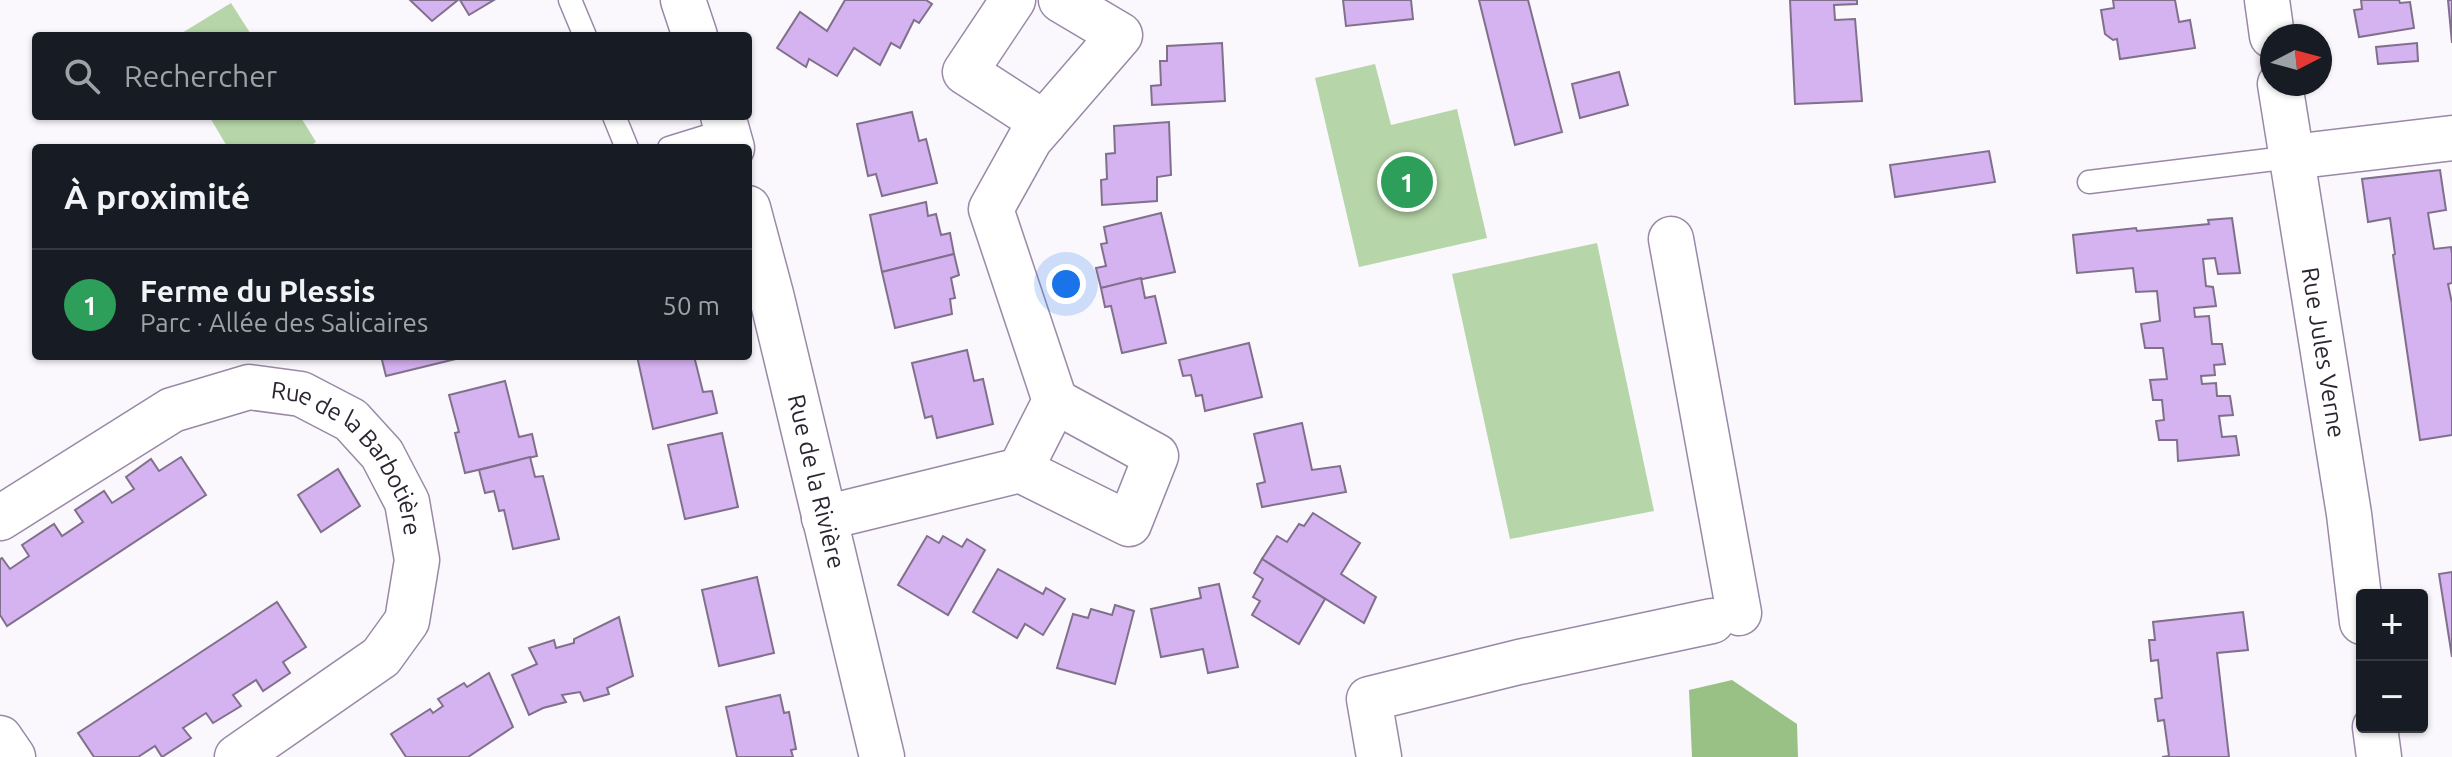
<!DOCTYPE html>
<html lang="fr">
<meta charset="utf-8">
<style>
:root{--surface:#171b24;--page:#20242c;--text:#f1f3f6;--muted:#9ea1a6;--line:#363941;--accent:#b45309}
body{margin:0;font-family:Ubuntu,sans-serif;background:var(--page);color:var(--text)}
.controls{position:absolute;right:24px;bottom:24px;display:grid;overflow:hidden;border-radius:8px;box-shadow:0 2px 6px #0004}
.controls button{width:72px;height:72px;display:grid;place-items:center;padding:0;border:0;border-bottom:2px solid var(--line);background:var(--surface);color:var(--text);font:40px sans-serif}
.compass{position:absolute;left:2260px;top:24px;width:72px;height:72px;border-radius:50%;background:var(--surface);box-shadow:0 2px 6px #0004;rotate:84deg}
.you{position:absolute;left:1066px;top:284px;width:28px;height:28px;margin:-20px;border:6px solid #fff;border-radius:50%;background:#1a73e8;box-shadow:0 0 0 12px #1a73e833}
.badge{display:grid;place-items:center;width:52px;height:52px;border-radius:50%;background:var(--accent);color:#fff;font-size:26px;font-weight:700}
.pin{position:absolute;translate:-50% -50%;border:4px solid #fff;box-shadow:0 2px 8px #0006}
.list{margin:0;padding:0;list-style:none}
h2{display:flex;justify-content:space-between;align-items:center;height:104px;margin:0;padding:0 32px;font-size:34px}
h2 small{font-size:26px;font-weight:400;color:var(--muted)}
.list li{display:grid;grid-template-columns:52px 1fr auto;gap:24px;align-items:center;box-sizing:border-box;height:112px;padding:0 32px;border-top:2px solid var(--line)}
.list b{display:block;font-size:30px;white-space:nowrap}
.list p{margin:0;font-size:26px;white-space:nowrap;color:var(--muted)}
.list em{font-size:26px;font-style:normal;color:var(--muted)}
.icon{flex:none;width:44px;height:44px;fill:none;stroke:currentColor;stroke-width:2;stroke-linecap:round;stroke-linejoin:round}
.map{position:relative;flex:none;width:2452px;height:757px;overflow:hidden}
.search{position:absolute;background:var(--surface);box-shadow:0 2px 6px #0004;left:32px;top:32px;width:720px;height:88px;display:flex;align-items:center;gap:20px;box-sizing:border-box;padding:0 28px;border-radius:8px;color:var(--muted);font-size:30px}
.panel{position:absolute;background:var(--surface);box-shadow:0 2px 6px #0004;left:32px;top:144px;width:720px;height:216px;border-radius:8px}
.map>svg:first-child{display:block}
.green{fill:#b6d5a8}
.forest{fill:#99c185}
.building{fill:#d5b2f0;stroke:#80708c;stroke-width:2}
.lines{fill:none;stroke-linecap:round;stroke-linejoin:round}
.service-casing{stroke:#9989a6;stroke-width:25}
.minor-casing{stroke:#9989a6;stroke-width:47}
.tertiary-casing{stroke:#9989a6;stroke-width:47}
.service{stroke:#fff;stroke-width:22}
.minor{stroke:#fff;stroke-width:44}
.tertiary{stroke:#fff;stroke-width:44}
.labels{text-anchor:middle;stroke-width:7;stroke-linejoin:round;paint-order:stroke}
.street-label{font-size:24px;fill:#2c2531;stroke:#fff}
</style>
<div class="map">
<svg width="2452" height="757" viewBox="0 0 2452 757">
<rect width="100%" height="100%" fill="#faf7fd"/>
<g class="green">
<path d="M231 3 252 36H177Z"/>
<path d="M1375 64 1391 125 1457 109 1487 238 1359 267 1315 78Z"/>
<path d="M209 116H300L316 142 307 148H228Z"/>
<path d="M1597 243 1654 511 1510 539 1452 274Z"/>
</g>
<path class="forest" d="M1732 680 1797 724 1798 757H1692L1689 690Z"/>
<g class="building">
<path d="M410 0H458L432 21Z"/>
<path d="M460 0H494L469 15Z"/>
<path d="M845 0H926L932 4 919 23 914 20 900 48 891 43 880 65 854 48 837 76 809 59 806 67 777 48 800 12 827 31Z"/>
<path d="M1343 0H1411L1413 19 1346 26Z"/>
<path d="M1479 0H1528L1562 132 1515 145Z"/>
<path d="M1790 0H1857V4L1834 5 1835 20 1855 19 1862 101 1795 104Z"/>
<path d="M2113 0H2175L2179 22 2190 20 2195 48 2120 59 2117 39 2113 40 2105 34 2101 10 2114 8Z"/>
<path d="M2361 0H2399L2400 3 2410 2 2414 28 2359 37 2354 10 2362 9Z"/>
<path d="M2448 0H2452V43Z"/>
<path d="M1222 43 1225 101 1152 105 1151 86 1161 85 1160 61H1167V46Z"/>
<path d="M2417 43 2418 61 2378 64 2376 47Z"/>
<path d="M1619 72 1628 105 1580 118 1572 84Z"/>
<path d="M912 112 919 141 926 139 937 183 882 196 876 174 868 176 857 124Z"/>
<path d="M1169 122 1171 175 1157 177V201L1102 205 1101 180 1107 179 1106 154 1115 153 1114 126Z"/>
<path d="M1989 151 1995 182 1895 197 1890 165Z"/>
<path d="M2440 170 2446 210 2428 213 2434 249 2451 247 2452 254V283L2448 284 2452 303V435L2420 440 2393 255 2395 254 2390 218 2368 222 2362 179Z"/>
<path d="M926 202 928 216 936 214 941 235 950 233 954 254 882 272 870 215Z"/>
<path d="M1161 213 1175 272 1101 288 1096 268 1106 266 1101 244 1107 243 1104 227Z"/>
<path d="M2232 218 2240 273 2218 274 2215 258 2203 259 2206 286 2213 287 2216 306 2194 308 2195 317 2209 316 2212 344H2222L2225 364 2214 365 2215 375 2201 376 2202 384 2216 383 2217 396H2230L2233 415 2219 416 2222 437 2236 436 2239 455 2178 461 2177 440H2159L2156 421 2164 420 2162 400H2153L2150 380 2167 379 2163 348H2145L2141 324 2160 321 2157 291 2136 292 2133 268 2077 273 2073 235 2136 228 2137 231 2209 224 2208 220Z"/>
<path d="M954 254 959 275 951 278 955 298 950 299 952 314 895 328 882 272Z"/>
<path d="M1141 278 1145 298 1155 296 1166 343 1122 353 1111 306 1105 307 1101 288Z"/>
<path d="M1249 343 1262 397 1205 411 1202 395 1196 396 1191 375 1183 376 1179 360Z"/>
<path d="M967 350 974 381 983 379 993 424 937 438 932 416 925 418 912 363Z"/>
<path d="M381 356H468L386 376Z"/>
<path d="M637 356H694L703 392 712 391 717 413 653 429Z"/>
<path d="M505 381 519 437 532 434 537 456 465 473 455 433 459 432 449 395Z"/>
<path d="M1302 423 1312 470 1340 466 1346 492 1262 507 1257 484 1265 482 1254 434Z"/>
<path d="M722 433 738 507 685 519 668 445Z"/>
<path d="M181 457 206 495 7 626 0 615V559L2 558 10 569 29 556 22 545 54 524 62 536 83 522 75 510 104 491 112 503 134 489 126 477 151 459 159 471Z"/>
<path d="M530 457 535 477 543 476 559 539 513 549 504 510 499 511 494 491 485 493 479 470Z"/>
<path d="M338 469 360 506 321 532 298 495Z"/>
<path d="M1313 513 1360 543 1341 574 1376 597 1364 623 1262 559 1277 536 1287 542 1299 524 1304 526Z"/>
<path d="M927 536 939 543 943 536 962 547 967 539 985 550 948 615 898 585Z"/>
<path d="M1262 559 1325 599 1299 644 1252 615 1260 601 1253 597 1263 579 1254 573Z"/>
<path d="M998 569 1043 594 1046 588 1065 599 1043 635 1025 624 1017 638 973 612Z"/>
<path d="M2452 572V657L2439 574Z"/>
<path d="M757 577 774 653 719 666 702 590Z"/>
<path d="M1219 584 1238 667 1208 673 1203 649 1161 657 1151 609 1201 598 1199 588Z"/>
<path d="M277 602 306 647 283 662 290 673 263 691 256 680 233 695 241 706 213 723 206 713 183 728 191 738 162 757 155 746 138 757H94L78 733Z"/>
<path d="M1115 605 1134 611 1115 684 1057 668 1073 614 1088 618 1091 609 1112 615Z"/>
<path d="M2243 612 2248 650 2217 653 2229 757H2162L2169 756 2164 720 2158 721 2155 699 2162 698 2158 660 2151 661 2149 640H2155L2153 622Z"/>
<path d="M619 617 633 676 607 688 609 694 584 701 580 692 562 695 566 702 543 708 529 715 512 675 537 664 529 648 554 640 556 648 574 643V639Z"/>
<path d="M489 673 513 727 468 757H406L391 734 430 709 433 713 443 706 438 699 464 683 467 687Z"/>
<path d="M780 695 784 713 789 712 796 749 791 750 793 757H737L726 707Z"/>
</g>
<g class="lines">
<g class="service-casing">
<g id="service">
<path d="M570 0 585 36"/>
<path d="M614 116 627 148"/>
<path d="M669 148 727 130"/>
<path d="M2089 182 2292 157"/>
</g>
</g>
<g class="minor-casing">
<g id="minor">
<path d="M1013 0 965 72 1044 123"/>
<path d="M2267 0 2272 36"/>
<path id="s1" d="M2280 84 2349 514 2362 622"/>
<path d="M2292 157 2452 138"/>
<path d="M1671 239 1739 613"/>
<path d="M1020 470 1129 524 1156 456 1055 401"/>
<path id="s2" d="M0 518 172 410 249 387 301 394 351 420 382 454 407 502 417 560 407 621 381 657 237 757"/>
<path d="M824 518 1020 470 1055 401 991 209 1030 139 1120 35 1061 0"/>
<path d="M2375 727 2379 757"/>
<path d="M0 738 13 757"/>
<path d="M1379 757 1369 699 1519 662 1712 621"/>
</g>
</g>
<g class="tertiary-casing">
<g id="tertiary">
<path d="M683 0 695 36"/>
<path d="M723 116 732 148"/>
<path id="s3" d="M748 208 771 294 882 757"/>
</g>
</g>
<use href="#service" class="service"/>
<use href="#minor" class="minor"/>
<use href="#tertiary" class="tertiary"/>
</g>
<g class="labels">
<g class="street-label">
<text dy="8" stroke="none"><textPath href="#s1" startOffset="272">Rue Jules Verne</textPath></text>
<text dy="8" stroke="none"><textPath href="#s2" startOffset="416">Rue de la Barbotière</textPath></text>
<text dy="8" stroke="none"><textPath href="#s3" startOffset="282">Rue de la Rivière</textPath></text>
</g>
</g>
</svg>
<div class="controls">
<button>+</button>
<button>−</button>
</div>
<svg class="compass" viewBox="-18 -18 36 36"><path d="M0-13l5 13h-10z" fill="#e53935"/><path d="M0 13l5-13h-10z" fill="#9ea1a6"/></svg>
<div class="you"></div>
<div class="pin badge" style="left:1407px;top:182px;background:#2e9e5b">1</div>
<div class="search"><svg class="icon" aria-label="search" viewBox="0 0 24 24"><circle cx="10" cy="10" r="6"/><path d="M15 15l6 6"/></svg>Rechercher</div>
<section class="panel">
<h2>À proximité<small></small></h2>
<ul class="list">
<li><span class="badge" style="background:#2e9e5b">1</span><div><b>Ferme du Plessis</b><p>Parc · Allée des Salicaires</p></div><em>50 m</em></li>
</ul>
</section>
</div>
